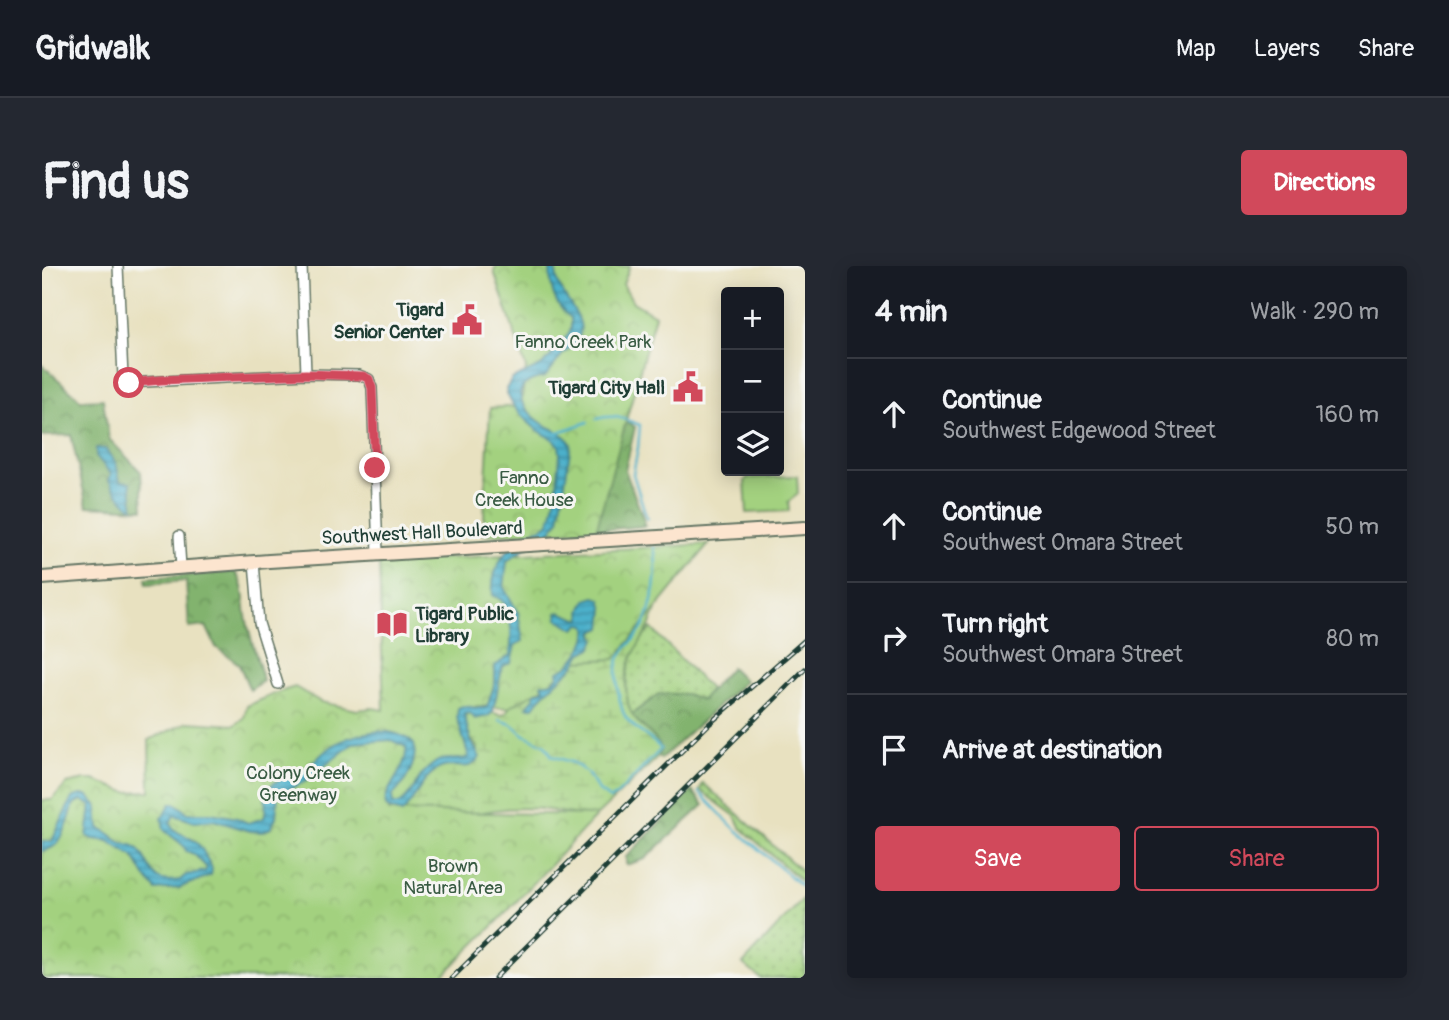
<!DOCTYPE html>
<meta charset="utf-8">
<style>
:root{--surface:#171b24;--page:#242831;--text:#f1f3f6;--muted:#9ea1a6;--line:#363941;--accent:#d1495b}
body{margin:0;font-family:Pangolin,sans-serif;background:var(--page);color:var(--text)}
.controls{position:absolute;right:21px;top:21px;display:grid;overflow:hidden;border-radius:7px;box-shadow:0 4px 18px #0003}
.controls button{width:63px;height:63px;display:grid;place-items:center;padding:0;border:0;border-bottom:2px solid var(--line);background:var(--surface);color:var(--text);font:35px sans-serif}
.stop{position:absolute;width:21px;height:21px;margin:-16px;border:5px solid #d1495b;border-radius:50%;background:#fff}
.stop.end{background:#d1495b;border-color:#fff;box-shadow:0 2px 7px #0008}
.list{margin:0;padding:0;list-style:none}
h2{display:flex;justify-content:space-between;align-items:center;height:91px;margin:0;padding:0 28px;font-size:30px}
h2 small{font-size:23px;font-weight:400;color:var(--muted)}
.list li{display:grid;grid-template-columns:46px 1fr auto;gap:21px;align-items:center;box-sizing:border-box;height:112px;padding:0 28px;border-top:2px solid var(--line)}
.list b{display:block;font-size:26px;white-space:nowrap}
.list p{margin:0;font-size:23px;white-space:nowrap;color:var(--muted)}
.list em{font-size:23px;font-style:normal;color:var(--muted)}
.actions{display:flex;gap:14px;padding:21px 28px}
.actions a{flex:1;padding:16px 0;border:2px solid var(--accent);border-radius:7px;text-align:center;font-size:24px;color:var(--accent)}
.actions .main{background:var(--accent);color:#fff}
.icon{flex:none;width:38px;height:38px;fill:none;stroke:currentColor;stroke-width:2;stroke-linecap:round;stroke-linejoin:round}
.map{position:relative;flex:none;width:763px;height:712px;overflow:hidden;border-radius:7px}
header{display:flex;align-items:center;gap:42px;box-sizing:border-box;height:98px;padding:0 35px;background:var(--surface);border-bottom:2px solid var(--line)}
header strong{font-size:33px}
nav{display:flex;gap:38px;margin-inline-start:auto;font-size:24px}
.intro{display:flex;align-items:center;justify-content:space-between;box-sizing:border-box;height:168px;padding:0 42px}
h1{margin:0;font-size:49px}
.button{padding:18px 32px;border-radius:7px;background:var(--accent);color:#fff;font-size:24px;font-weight:700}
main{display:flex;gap:42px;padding:0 42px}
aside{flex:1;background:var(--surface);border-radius:7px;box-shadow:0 4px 18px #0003}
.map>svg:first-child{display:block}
.grass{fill:url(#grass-dots);stroke:#61875a;stroke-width:2}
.forest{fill:url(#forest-crowns);stroke:#507851;stroke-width:2}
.wetland{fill:url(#wetland-marsh);stroke:#61875a;stroke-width:2}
.park{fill:url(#park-crowns);stroke:#61875a;stroke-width:2}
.pitch{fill:#a3d17f;stroke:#61875a;stroke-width:2}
.water{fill:url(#water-rules);stroke:#367680;stroke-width:2}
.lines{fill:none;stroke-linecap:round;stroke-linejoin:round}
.stream{stroke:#4cb0cb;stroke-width:2.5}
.street-casing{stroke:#657665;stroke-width:12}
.secondary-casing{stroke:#657665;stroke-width:16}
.street{stroke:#fff;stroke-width:9}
.secondary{stroke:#fce5cf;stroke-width:12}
.rail-casing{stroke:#1f3d34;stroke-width:5}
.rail{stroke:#f6f6f2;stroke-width:2.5;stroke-dasharray:8;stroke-linecap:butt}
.route{stroke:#d1495b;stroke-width:9}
.labels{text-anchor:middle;stroke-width:6;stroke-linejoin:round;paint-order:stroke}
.poi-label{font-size:19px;font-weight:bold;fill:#1f3d34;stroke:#f6f6f2;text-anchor:end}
.park-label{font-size:19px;fill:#395b43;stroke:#f6f6f2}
.street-label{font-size:19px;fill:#1f3d34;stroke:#f6f6f2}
</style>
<header>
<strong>Gridwalk</strong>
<nav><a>Map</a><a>Layers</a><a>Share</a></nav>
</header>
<div class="intro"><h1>Find us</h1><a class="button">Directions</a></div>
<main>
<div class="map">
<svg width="763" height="712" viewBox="0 0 763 712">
<defs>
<pattern id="grass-dots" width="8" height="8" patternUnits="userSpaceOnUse" patternTransform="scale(1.75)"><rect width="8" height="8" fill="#a3d17f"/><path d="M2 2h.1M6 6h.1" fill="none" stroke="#8cb46e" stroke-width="1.8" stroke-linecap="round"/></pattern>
<pattern id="forest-crowns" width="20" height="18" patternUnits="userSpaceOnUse" patternTransform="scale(1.75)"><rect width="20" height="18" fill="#82b36e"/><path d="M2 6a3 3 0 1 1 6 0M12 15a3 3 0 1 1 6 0" fill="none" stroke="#6a935b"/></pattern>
<pattern id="wetland-marsh" width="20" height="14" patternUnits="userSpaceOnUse" patternTransform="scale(1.75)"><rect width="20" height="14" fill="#a3d17f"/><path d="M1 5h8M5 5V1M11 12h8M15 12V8" fill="none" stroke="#8cb46e"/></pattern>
<pattern id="park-crowns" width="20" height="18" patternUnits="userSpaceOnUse" patternTransform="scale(1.75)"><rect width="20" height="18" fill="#a3d17f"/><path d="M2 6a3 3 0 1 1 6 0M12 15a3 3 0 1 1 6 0" fill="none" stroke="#8cb46e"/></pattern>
<pattern id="water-rules" width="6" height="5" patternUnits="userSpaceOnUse" patternTransform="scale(1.75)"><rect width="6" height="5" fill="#4cb0cb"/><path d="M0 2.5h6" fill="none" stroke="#3f90a6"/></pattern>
</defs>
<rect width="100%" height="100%" fill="#f6f6f2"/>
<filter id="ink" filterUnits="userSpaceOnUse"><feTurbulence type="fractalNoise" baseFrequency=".0143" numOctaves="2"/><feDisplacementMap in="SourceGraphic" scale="14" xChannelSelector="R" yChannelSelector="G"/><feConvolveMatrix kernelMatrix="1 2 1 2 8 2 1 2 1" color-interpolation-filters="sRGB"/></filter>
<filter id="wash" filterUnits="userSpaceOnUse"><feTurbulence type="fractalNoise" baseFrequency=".00686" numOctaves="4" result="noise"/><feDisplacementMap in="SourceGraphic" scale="28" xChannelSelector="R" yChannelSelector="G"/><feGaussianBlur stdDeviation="1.57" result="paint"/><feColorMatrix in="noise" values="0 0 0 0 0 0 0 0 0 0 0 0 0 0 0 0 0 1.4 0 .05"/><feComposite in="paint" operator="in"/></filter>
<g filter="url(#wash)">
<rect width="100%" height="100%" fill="#e8e1c0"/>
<g class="grass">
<path d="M609 362 668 423 660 434 644 428H617L589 449C579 417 585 387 609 362Z"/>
<path d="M661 517 763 608V618L698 561 693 550 658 524Z"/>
<path d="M761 633 763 712H718L701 698Z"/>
</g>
<g class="forest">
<path d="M0 99 39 134 61 133 67 173 99 206 101 243 45 240 29 169 0 170Z"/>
<path d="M587 157 593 161 583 204 604 260 554 264 583 158Z"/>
<path d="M193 306C204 321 201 337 205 355 208 375 217 394 221 415L208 424 197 398 174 381 164 360 147 362 144 315 105 318 104 312Z"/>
<path d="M689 401 703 415 619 493 616 491 619 483C614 470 599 460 589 449L617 428H644L660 434Z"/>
<path d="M650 525 662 539 603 593 584 599V591Z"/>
</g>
<path class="wetland" d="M614 344C605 374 582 388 584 424 585 433 586 443 591 450 599 463 614 469 619 483L616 491 546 558 544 552C466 529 421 550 348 576L346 528 415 446 438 444 460 449 465 446 478 419Z"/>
<g class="park">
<path d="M454 0H588L581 18 591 36 613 49 554 264 441 269 448 142 479 140 484 102 452 5Z"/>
<path d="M667 278 573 393 533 395 504 420 466 442 435 440 424 447 420 462 436 482 433 493C387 492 385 507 360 541L347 539V545L555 549 460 651 398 712H0V534H10L25 518 43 514H52L84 526 108 525 107 474 146 456 193 459 202 452 205 440 234 427 253 421 279 436 315 444 330 442 342 444 337 296Z"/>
</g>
<path class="pitch" d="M755 210 756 228 746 236 747 245 705 247 703 215 705 212Z"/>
<g class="water">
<path d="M508 0H514C511 34 555 51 532 78 529 83 524 85 520 89 514 97 509 104 503 111 468 117 474 136 497 155 508 163 523 166 529 178L517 254 509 265 498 271 465 295 462 322 476 346 481 375 473 379 469 397 463 399 460 402 451 446 446 450 433 453 428 447 422 448 429 476 438 491C428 507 417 497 402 501 381 506 375 533 360 547L345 542C336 527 367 504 364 481L349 474 312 477 262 516 236 529 234 551 229 562 220 566 208 565 171 554 153 556 132 549 128 557C134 569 142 567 151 574 159 579 161 585 165 593 169 600 171 601 169 609L137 622 114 624 103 610 92 591 66 575 51 573 45 570 49 540 40 534 32 538C26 555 22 583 0 585V576L10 575 30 532 38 529H45L55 540 57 562C67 564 71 574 81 577 87 579 92 578 96 583 112 601 105 619 138 614L144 609 163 605 165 602 152 588 144 585 142 580 122 564 120 552 129 537H133L146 547H169L195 552 206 557 222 552C226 542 220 529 227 521 234 513 250 510 260 504 270 499 277 490 286 483 309 467 348 456 372 478 376 497 363 518 350 530L351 538C356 538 357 539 361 535 374 524 374 509 394 496 404 490 416 496 427 491L415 452 416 442C425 436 435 446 445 441L453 416V400L468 389C470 372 472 334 451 330 448 301 466 277 491 265 496 262 503 262 506 258 513 250 517 200 518 188L517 179C511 171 502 169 494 163 482 153 467 139 464 123L470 113 499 100 507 92 525 70 529 63V52C511 38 508 21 508 0Z"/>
<path d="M54 182 63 183 74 197 78 215 88 216 92 243C81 236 73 225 67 214L69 208 54 190Z"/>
<path d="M553 331 559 333 562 343 560 362 551 366 554 373 550 382 539 388 533 399 500 430 492 441H485L492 432 493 427 502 423 500 418 510 416 516 410V405C530 402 550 373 544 359L538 358 533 363 516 353 515 347 518 346 538 354 540 353 539 345 544 334Z"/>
</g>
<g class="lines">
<g class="stream">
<path d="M554 153C572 148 581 152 598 159L596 182 591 208 605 253"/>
<path d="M514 167 546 156"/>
<path d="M458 454 469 458 483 469 503 479 510 490 532 497 545 507 557 525 568 533 574 530 619 483C608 470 592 465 583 450 577 440 573 408 576 396 580 382 595 373 601 361 611 342 617 302 612 281"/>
<path d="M657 526 691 561 763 623"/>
</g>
</g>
</g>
<g filter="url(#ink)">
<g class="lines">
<g class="street-casing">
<g id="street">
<path d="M76 0 81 111 84 117 264 108 317 109 327 113 330 122 336 287"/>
<path d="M260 0 264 108"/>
<path d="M137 270 139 301"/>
<path d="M212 296 217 357 236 418"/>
</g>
</g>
<g class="secondary-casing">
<path id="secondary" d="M0 312 227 295 763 262"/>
</g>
<use href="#street" class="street"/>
<use href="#secondary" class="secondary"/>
<g class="rail-casing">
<g id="rail">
<path d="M410 712 666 459 763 374"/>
<path d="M453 712 763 403"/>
</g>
</g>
<use href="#rail" class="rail"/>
</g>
</g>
<g class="lines" filter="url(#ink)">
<path class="route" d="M87 117 119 114 264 108 321 110 327 113 330 122 333 202"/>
</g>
<defs>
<g id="civic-bare" transform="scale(2.415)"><path d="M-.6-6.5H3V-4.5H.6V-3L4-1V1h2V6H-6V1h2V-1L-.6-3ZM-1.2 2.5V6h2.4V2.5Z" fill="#d1495b" stroke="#f6f6f2" stroke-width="2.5" paint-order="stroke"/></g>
<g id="library-bare" transform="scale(2.415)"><path d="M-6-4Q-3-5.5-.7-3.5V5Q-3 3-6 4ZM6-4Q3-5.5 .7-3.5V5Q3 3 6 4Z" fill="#d1495b" stroke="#f6f6f2" stroke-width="2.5" paint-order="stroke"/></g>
</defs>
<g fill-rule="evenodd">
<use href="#civic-bare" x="425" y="54"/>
<use href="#civic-bare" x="646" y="121"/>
<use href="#library-bare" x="350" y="358"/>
</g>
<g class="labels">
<g class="poi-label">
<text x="402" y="50">Tigard<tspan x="402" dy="22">Senior Center</tspan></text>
<text x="623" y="128">Tigard City Hall</text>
<text x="373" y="354" text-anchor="start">Tigard Public<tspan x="373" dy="22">Library</tspan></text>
</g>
<g class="park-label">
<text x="541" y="82">Fanno Creek Park</text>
<text x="482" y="218">Fanno<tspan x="482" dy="22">Creek House</tspan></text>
<text x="256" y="513">Colony Creek<tspan x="256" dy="22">Greenway</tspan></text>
<text x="411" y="606">Brown<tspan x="411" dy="22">Natural Area</tspan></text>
</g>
<g class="street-label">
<text transform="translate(380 266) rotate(-3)" y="7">Southwest Hall Boulevard</text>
</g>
</g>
</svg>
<div class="controls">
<button>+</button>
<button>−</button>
<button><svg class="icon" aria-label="layers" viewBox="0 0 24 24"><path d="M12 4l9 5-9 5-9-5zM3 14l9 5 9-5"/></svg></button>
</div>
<div class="stop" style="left:87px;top:117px"></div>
<div class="stop end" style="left:333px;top:202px"></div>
</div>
<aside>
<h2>4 min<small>Walk · 290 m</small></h2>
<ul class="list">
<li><svg class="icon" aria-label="ahead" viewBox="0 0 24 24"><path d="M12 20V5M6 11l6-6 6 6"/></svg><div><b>Continue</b><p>Southwest Edgewood Street</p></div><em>160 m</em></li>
<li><svg class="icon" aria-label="ahead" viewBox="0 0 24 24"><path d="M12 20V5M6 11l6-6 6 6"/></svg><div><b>Continue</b><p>Southwest Omara Street</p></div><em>50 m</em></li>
<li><svg class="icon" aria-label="right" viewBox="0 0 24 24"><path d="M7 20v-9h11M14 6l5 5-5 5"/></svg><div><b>Turn right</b><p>Southwest Omara Street</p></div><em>80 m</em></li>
<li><svg class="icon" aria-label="arrive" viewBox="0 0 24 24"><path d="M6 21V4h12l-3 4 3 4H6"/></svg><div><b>Arrive at destination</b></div></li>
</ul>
<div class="actions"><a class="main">Save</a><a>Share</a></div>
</aside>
</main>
